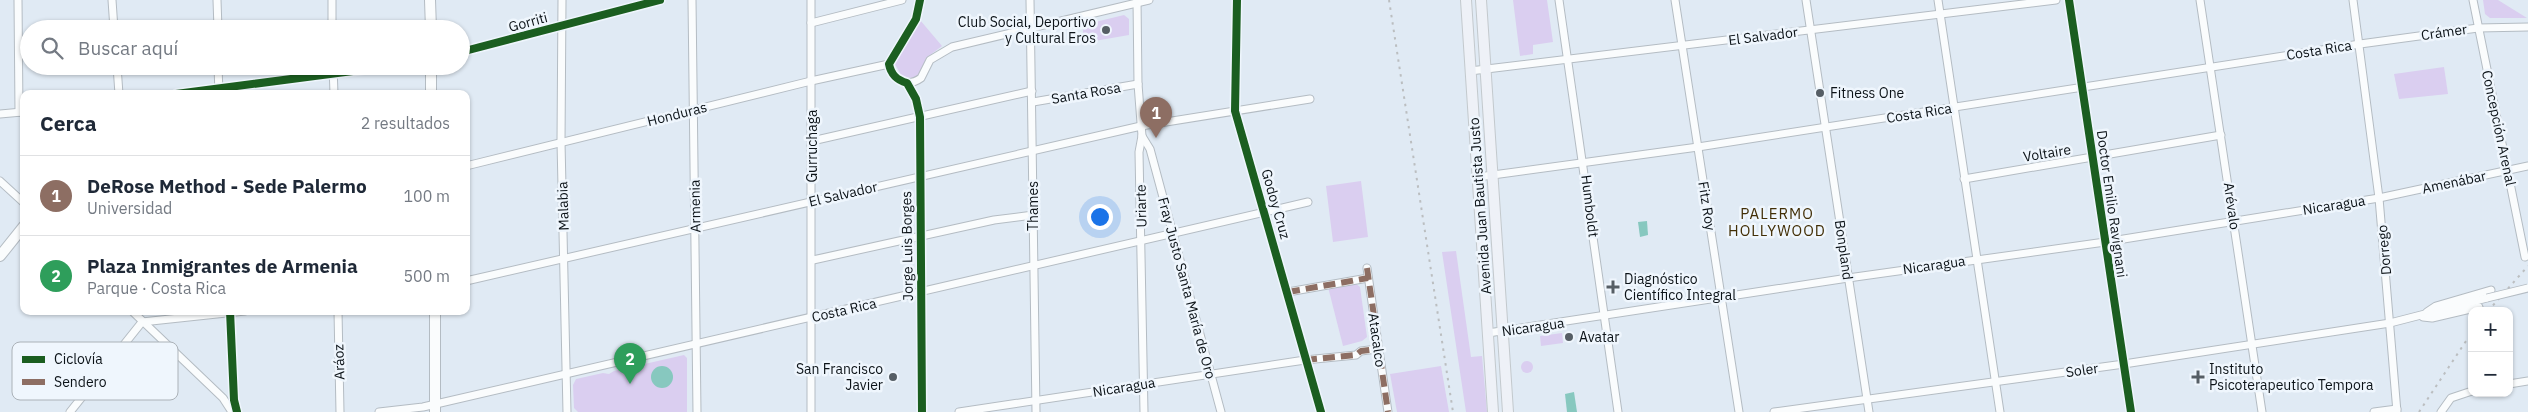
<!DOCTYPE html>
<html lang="es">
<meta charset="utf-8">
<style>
:root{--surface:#fff;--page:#f2f2f3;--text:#1f2937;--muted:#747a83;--line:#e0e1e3;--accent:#0f766e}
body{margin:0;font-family:"IBM Plex Sans",sans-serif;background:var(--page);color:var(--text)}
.controls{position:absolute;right:15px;bottom:15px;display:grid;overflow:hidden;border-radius:10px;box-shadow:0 1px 4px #0004}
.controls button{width:45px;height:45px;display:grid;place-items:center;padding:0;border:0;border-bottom:1px solid var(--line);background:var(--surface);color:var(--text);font:25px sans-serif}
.you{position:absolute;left:1099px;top:216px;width:18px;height:18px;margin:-12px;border:4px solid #fff;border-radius:50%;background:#1a73e8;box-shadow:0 0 0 8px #1a73e833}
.badge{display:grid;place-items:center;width:32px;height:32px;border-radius:50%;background:var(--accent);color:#fff;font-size:16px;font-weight:700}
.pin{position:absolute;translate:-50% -41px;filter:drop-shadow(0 1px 2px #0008)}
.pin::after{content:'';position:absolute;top:26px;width:18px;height:15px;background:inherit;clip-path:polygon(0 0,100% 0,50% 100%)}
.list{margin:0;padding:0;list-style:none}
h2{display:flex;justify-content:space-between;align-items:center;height:65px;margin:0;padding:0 20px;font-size:21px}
h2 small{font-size:16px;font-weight:400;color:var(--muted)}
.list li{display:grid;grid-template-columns:32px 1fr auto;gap:15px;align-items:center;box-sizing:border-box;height:80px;padding:0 20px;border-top:1px solid var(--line)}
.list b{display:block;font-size:19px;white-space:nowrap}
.list p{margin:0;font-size:16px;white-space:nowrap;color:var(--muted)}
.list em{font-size:16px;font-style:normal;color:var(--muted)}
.icon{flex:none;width:28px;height:28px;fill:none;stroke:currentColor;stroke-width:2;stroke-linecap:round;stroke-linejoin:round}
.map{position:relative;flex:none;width:2528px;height:412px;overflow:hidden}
.search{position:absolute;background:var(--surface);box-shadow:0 1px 4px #0004;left:20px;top:20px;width:450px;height:55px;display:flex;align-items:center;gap:12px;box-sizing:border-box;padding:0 18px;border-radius:28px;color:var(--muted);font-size:19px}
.panel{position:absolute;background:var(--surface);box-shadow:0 1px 4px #0004;left:20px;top:90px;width:450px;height:225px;border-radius:10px}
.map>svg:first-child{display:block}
.green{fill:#dacef0}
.water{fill:#87c8bf}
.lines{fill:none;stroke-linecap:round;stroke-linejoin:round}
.minor-casing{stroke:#b4bcc3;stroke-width:9}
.secondary-casing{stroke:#b4bcc3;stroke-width:12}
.primary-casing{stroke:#c3c9cd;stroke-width:12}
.minor{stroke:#fafcfd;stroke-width:7}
.secondary{stroke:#fafcfd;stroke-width:10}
.primary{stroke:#eef1f7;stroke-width:10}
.rail{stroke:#bbbec0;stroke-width:2;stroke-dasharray:2.5 5;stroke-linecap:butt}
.minor-bridge-casing{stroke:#b4bcc3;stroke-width:9;stroke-linecap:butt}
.minor-bridge{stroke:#fafcfd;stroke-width:7}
.quiet{stroke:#8d6e63;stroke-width:6;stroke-dasharray:12 6;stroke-linecap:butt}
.cycleway-casing{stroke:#eff6fd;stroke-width:11}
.cycleway{stroke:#1b5e20;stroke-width:8}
.poi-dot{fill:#565e65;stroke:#eff6fd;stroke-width:2}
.labels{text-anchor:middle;stroke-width:5;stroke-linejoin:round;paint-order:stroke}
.street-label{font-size:14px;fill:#0c1318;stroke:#eff6fd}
.poi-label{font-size:14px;fill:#0c1318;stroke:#eff6fd;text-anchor:start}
.neighbourhood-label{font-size:15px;letter-spacing:1px;fill:#422f07;stroke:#eff6fd}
.key{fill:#eff6fd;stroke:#abb2b8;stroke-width:1}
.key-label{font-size:14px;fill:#0c1318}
</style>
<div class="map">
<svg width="2528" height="412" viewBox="0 0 2528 412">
<rect width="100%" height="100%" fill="#e0eaf4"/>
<g class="green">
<path d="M1513 0H1547L1553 42 1533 45V54L1520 56Z"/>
<path d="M2483 0H2498L2527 18H2490L2485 14Z"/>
<path d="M1124 15 1129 19V35L1083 43V25Z"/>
<path d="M920 20 942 46 926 58 920 74 915 78 902 77 895 64Z"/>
<path d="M2444 67 2448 94 2399 99 2394 74Z"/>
<path d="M1361 181 1368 237 1333 242 1326 186Z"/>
<path d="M1456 251 1471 357 1482 356 1487 412H1466L1442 252Z"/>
<path d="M1355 283 1360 287 1367 337 1362 341 1343 346 1328 287Z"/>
<path d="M1562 333 1563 343 1541 346 1540 336Z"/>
<path d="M684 355 687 358V412H578L574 408 573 385 576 379 603 373 609 374 614 371Z"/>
<circle cx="1527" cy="367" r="6"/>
<path d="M1441 366 1449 412H1397L1390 374Z"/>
</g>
<g class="water">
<path d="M1647 221 1648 235 1640 237 1638 222Z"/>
<circle cx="662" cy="377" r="11"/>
<path d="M1574 392 1577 412H1567L1565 394Z"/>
</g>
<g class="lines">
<g class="minor-casing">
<g id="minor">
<path d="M18 0 19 112"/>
<path d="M112 0 114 29"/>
<path d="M217 0 218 29"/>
<path d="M332 0V29"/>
<path d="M562 0 561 142 567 412"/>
<path d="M692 0 697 412"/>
<path d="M811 0V412"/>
<path d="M920 0 916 19 889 64C892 80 907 88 921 78L930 60 952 47 1149 0"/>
<path d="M1030 0 1036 412"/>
<path d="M1137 0 1138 84 1142 136 1139 152 1144 412"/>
<path d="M1237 0 1235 111 1321 412"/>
<path d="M1559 0 1618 412"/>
<path d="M1675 0 1739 412"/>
<path d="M1806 0 1869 412"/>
<path d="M1938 0 2000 412"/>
<path d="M2069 0 2131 412"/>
<path d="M2200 0 2262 412"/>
<path d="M2353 0 2379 198 2397 412"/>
<path d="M2473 0 2525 257"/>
<path d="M811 23 902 0"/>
<path d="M461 52 660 0"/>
<path d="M117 66 119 94"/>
<path d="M218 66 219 94"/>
<path d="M333 66 334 94"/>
<path d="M1470 71 2056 0"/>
<path d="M907 83 916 99 920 117 922 412"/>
<path d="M176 94 391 66"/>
<path d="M1033 102 1138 84"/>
<path d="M0 114 22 112"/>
<path d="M1142 136 1150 149 1221 412"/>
<path d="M812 141 1032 91"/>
<path d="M466 166 811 81 889 64"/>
<path d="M1478 177 1698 147 2360 44 2478 28 2528 27"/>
<path d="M1964 179 2221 135"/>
<path d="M0 181 24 203"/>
<path d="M813 260 994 220 1033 215"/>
<path d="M1367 268 1388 412"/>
<path d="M466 281 1141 126 1310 99"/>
<path d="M1288 292 1368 278"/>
<path d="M132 311 223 398 232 412"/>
<path d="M230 311 234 400 237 412"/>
<path d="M338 311 340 412"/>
<path d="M2427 312 2436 306 2491 290"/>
<path d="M2423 317 2432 318 2479 307"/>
<path d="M1488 333 1848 278 2105 242 2379 198 2528 166"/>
<path d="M2509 384 2528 381"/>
<path d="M70 412 142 322 245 311"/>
<path d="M379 412 423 407 1308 202"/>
<path d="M959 412 1305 360 1356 355 1361 351 1377 349"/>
<path d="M1774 412 2124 364 2390 323 2487 298"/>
<path d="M2374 412 2397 409"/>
<path d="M2441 412 2451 398 2472 391"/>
</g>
</g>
<g class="secondary-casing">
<g id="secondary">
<path d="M430 0 431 29"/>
<path d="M431 66V94"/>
<path d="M0 256 24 226"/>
<path d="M435 311V412"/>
</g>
</g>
<g class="primary-casing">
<g id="primary">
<path d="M1466 0 1493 412"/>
<path d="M1481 0 1508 412"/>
</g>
</g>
<use href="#minor" class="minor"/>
<use href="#secondary" class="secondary"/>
<use href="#primary" class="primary"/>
<g class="rail">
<path d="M1389 0 1453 412"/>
<path d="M2488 311 2528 266"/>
<path d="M2419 412 2472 332"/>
</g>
<g class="minor-bridge-casing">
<path id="minor-bridge" d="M2487 298 2528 288"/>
</g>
<use href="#minor-bridge" class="minor-bridge"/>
<g class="quiet">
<path d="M1367 268 1388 412"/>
<path d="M1288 292 1368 278"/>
<path d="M1305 360 1356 355 1361 351 1377 349"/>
</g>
<g class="cycleway-casing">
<g id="cycleway">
<path d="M920 0 916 19 889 64C891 75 897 80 907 83L916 99 920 117 922 412"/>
<path d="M1237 0 1235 111 1321 412"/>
<path d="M2069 0 2131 412"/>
<path d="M461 52 660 0"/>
<path d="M176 94 391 66"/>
<path d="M230 311 234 400 237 412"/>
</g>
</g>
<use href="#cycleway" class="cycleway"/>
</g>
<g class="poi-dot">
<circle cx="1106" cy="30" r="5"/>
<circle cx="1820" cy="93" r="5"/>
<path d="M1610.5 279.5h5v5h5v5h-5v5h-5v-5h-5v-5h5z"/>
<circle cx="1569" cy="337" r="5"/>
<circle cx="893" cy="377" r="5"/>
<path d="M2195.5 369.5h5v5h5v5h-5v5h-5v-5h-5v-5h5z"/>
</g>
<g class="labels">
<g class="street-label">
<text transform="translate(528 22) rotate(-15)" y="5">Gorriti</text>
<text transform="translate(2444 32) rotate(-8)" y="5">Crámer</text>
<text transform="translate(1763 36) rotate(-7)" y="5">El Salvador</text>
<text transform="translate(2319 50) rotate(-9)" y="5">Costa Rica</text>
<text transform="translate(1086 93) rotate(-10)" y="5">Santa Rosa</text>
<text transform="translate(1919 113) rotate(-9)" y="5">Costa Rica</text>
<text transform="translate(677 114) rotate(-14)" y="5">Honduras</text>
<text transform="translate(2499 128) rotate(78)" y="5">Concepción Arenal</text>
<text transform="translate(812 146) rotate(-90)" y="5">Gurruchaga</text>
<text transform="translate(2047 153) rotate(-9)" y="5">Voltaire</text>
<text transform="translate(2454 182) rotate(-12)" y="5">Amenábar</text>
<text transform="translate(843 194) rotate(-13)" y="5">El Salvador</text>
<text transform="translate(1276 204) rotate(74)" y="5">Godoy Cruz</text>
<text transform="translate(2112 204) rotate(82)" y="5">Doctor Emilio Ravignani</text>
<text transform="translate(2334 205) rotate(-9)" y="5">Nicaragua</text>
<text transform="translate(563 206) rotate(-92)" y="5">Malabia</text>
<text transform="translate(695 206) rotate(-91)" y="5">Armenia</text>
<text transform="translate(1033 206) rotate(-90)" y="5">Thames</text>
<text transform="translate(1141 206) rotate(-91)" y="5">Uriarte</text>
<text transform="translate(1480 206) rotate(-94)" y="5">Avenida Juan Bautista Justo</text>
<text transform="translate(1590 206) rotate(83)" y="5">Humboldt</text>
<text transform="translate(1707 206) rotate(81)" y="5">Fitz Roy</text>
<text transform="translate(2232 206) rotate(82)" y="5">Arévalo</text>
<text transform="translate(907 246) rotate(-91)" y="5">Jorge Luis Borges</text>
<text transform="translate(1844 250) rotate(82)" y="5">Bonpland</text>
<text transform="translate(2384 250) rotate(-95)" y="5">Dorrego</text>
<text transform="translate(1934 265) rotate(-8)" y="5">Nicaragua</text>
<text transform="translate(1187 288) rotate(75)" y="5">Fray Justo Santa María de Oro</text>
<text transform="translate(844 310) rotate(-13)" y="5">Costa Rica</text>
<text transform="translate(1533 327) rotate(-8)" y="5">Nicaragua</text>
<text transform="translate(1377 340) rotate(82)" y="5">Atacalco</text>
<text transform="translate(339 362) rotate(-92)" y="5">Aráoz</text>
<text transform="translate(2082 370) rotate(-8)" y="5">Soler</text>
<text transform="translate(1124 387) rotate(-9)" y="5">Nicaragua</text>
</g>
<g class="poi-label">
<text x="1096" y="27" text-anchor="end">Club Social, Deportivo<tspan x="1096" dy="16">y Cultural Eros</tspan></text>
<text x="1830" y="98">Fitness One</text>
<text x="1624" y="284">Diagnóstico<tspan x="1624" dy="16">Científico Integral</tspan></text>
<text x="1579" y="342">Avatar</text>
<text x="883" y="374" text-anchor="end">San Francisco<tspan x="883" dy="16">Javier</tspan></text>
<text x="2209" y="374">Instituto<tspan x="2209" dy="16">Psicoterapeutico Tempora</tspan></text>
</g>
<g class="neighbourhood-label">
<text x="1777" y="219">PALERMO<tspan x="1777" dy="17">HOLLYWOOD</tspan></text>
</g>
</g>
<rect x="12" y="342" width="166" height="58" rx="8" class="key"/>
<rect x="22" y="356" width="23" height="7" fill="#1b5e20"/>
<rect x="22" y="379" width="23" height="6" fill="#8d6e63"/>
<g class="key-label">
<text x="54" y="364">Ciclovía</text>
<text x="54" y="387">Sendero</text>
</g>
</svg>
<div class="controls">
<button>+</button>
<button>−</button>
</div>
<div class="you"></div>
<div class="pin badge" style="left:1156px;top:138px;background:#8d6e63">1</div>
<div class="pin badge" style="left:630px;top:384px;background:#2e9e5b">2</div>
<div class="search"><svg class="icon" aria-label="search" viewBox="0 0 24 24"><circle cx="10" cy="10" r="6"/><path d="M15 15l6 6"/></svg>Buscar aquí</div>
<section class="panel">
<h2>Cerca<small>2 resultados</small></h2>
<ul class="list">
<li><span class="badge" style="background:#8d6e63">1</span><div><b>DeRose Method - Sede Palermo</b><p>Universidad</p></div><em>100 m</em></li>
<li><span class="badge" style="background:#2e9e5b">2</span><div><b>Plaza Inmigrantes de Armenia</b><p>Parque · Costa Rica</p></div><em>500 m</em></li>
</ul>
</section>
</div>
